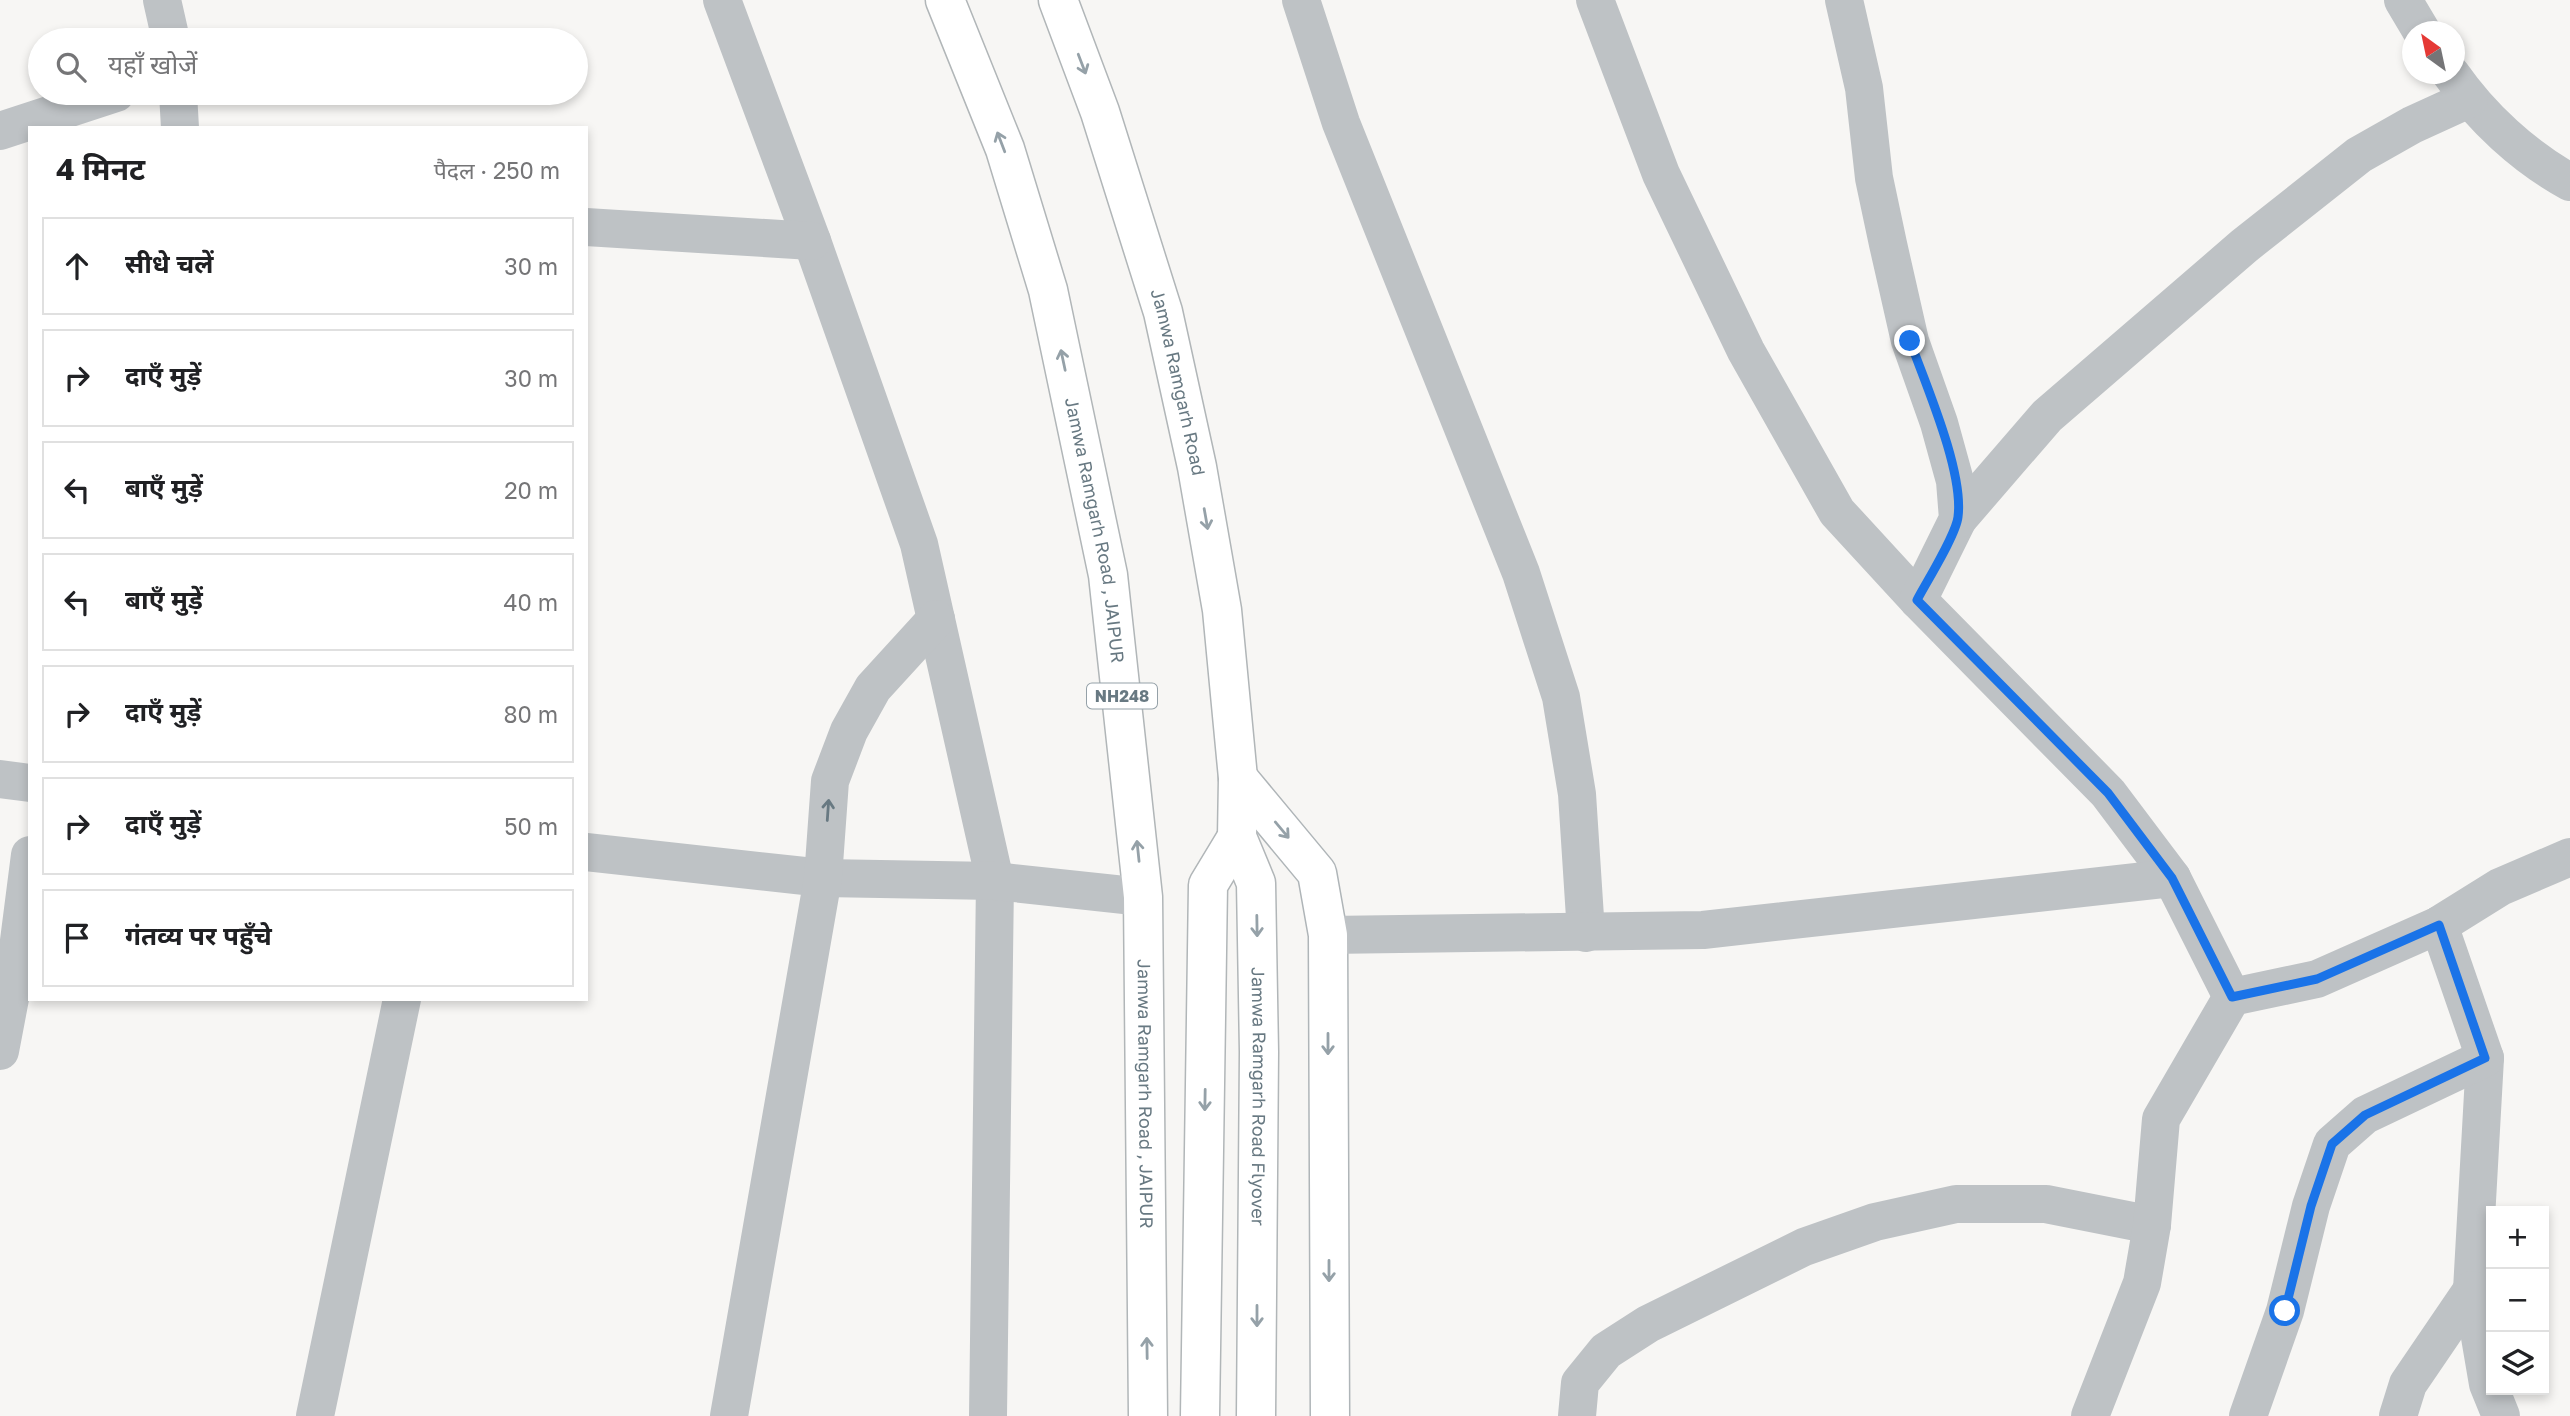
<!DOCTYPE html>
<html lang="hi">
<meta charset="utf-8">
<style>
:root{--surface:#fff;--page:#f2f2f2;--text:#202124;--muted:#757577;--line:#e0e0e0}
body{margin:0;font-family:"Golos Text","Noto Sans Devanagari",sans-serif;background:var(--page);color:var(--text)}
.controls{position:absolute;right:21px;bottom:21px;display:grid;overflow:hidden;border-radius:0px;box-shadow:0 4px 10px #0003}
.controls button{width:63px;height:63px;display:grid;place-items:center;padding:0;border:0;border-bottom:2px solid var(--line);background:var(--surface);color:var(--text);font:35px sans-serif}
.compass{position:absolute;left:2402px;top:21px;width:63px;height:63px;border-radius:50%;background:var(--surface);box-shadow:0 4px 10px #0003;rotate:327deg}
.stop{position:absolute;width:21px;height:21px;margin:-16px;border:5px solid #1a73e8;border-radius:50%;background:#fff}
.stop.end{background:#1a73e8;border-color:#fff;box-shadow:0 2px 7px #0008}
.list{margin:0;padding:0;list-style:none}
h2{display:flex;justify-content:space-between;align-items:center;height:91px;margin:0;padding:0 28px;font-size:30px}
h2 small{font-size:23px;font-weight:400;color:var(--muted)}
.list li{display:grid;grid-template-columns:46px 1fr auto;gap:21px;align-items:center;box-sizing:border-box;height:98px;margin:0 14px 14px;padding:0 14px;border:2px solid var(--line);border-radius:0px}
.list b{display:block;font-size:26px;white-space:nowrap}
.list em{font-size:23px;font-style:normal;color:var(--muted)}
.icon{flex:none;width:38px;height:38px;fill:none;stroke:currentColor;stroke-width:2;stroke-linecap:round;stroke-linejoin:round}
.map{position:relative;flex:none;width:2570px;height:1416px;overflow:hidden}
.search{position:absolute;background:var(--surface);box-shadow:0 4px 10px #0003;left:28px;top:28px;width:560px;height:77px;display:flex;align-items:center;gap:18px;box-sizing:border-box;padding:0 24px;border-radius:38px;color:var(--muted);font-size:26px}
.panel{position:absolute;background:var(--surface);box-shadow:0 4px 10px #0003;left:28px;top:126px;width:560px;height:875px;border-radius:0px}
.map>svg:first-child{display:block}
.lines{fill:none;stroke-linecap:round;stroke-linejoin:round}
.major-casing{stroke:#afb5b8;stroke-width:41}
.highway-casing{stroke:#b1b6b8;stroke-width:41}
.minor{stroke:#bec2c5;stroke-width:38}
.major{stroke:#fff;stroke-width:38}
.highway{stroke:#fff;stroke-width:38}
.oneway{stroke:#95a1a8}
.oneway2{stroke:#687982}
.route{stroke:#1a73e8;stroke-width:9}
.labels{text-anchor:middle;stroke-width:7;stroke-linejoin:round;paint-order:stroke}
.shield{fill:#fff;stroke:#95a1a8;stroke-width:2}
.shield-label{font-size:16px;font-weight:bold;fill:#687982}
.street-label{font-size:18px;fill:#687982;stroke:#fff}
</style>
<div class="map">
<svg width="2570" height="1416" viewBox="0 0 2570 1416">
<rect width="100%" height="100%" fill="#f7f6f4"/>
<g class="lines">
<g class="major-casing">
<path id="major" d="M1238 778 1317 873 1328 935 1330 1416"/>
</g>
<g class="highway-casing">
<g id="highway">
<path id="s1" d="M945 0 1005 149 1048 290 1108 575 1143 897 1148 1416"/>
<path id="s2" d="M1058 0 1100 112 1163 312 1197 467 1222 610 1238 778 1237 837 1256 883 1259 1052 1256 1416"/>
<path d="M1200 1416 1208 885 1237 837"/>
</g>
</g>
<g class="minor">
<path d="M162 0 171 40"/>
<path d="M722 0 812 241 919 544 995 881 988 1416"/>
<path d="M1301 0 1341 123 1521 573 1561 697 1577 794 1586 933"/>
<path d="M1595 0 1661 174 1746 351 1837 512 1918 600 2108 793 2172 878 2232 997"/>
<path d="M1844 0 1864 88 1874 178 1888 244 1910 341 1939 423 1955 481 1958 519 1918 600"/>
<path d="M2403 0 2422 32"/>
<path d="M2451 74C2481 117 2524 157 2570 182"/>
<path d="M178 93 180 128"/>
<path d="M0 131 116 93"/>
<path d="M586 227 812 241"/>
<path d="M1958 519 2047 416 2244 246 2359 155 2412 125 2469 99"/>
<path d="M0 779 30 783"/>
<path d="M586 852 823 878 995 881 1143 897"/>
<path d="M2439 925 2485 1058 2472 1290 2488 1384 2501 1416"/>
<path d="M1328 935 1703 930 2172 878"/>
<path d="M0 1051 15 972 30 855"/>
<path d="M315 1416 402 999"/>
<path d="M729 1416 823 878 830 781 849 731 873 688 936 619"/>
<path d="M1577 1416 1580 1383 1606 1351 1648 1324 1804 1247 1875 1222 1956 1204H2046L2152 1225"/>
<path d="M2090 1416 2142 1283 2152 1225 2161 1119 2232 997 2317 979 2439 925 2500 887 2570 857"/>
<path d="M2248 1416 2285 1311 2311 1206 2332 1144 2365 1115 2485 1058"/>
<path d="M2398 1416 2408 1384 2472 1290"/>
</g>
<use href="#major" class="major"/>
<use href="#highway" class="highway"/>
</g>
<defs><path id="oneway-shaft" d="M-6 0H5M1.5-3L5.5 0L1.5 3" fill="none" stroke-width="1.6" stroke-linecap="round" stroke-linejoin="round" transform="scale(1.75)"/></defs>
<g class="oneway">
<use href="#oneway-shaft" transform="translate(1082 64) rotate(69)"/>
<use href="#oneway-shaft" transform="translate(1001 142) rotate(-111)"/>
<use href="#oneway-shaft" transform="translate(1063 360) rotate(-102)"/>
<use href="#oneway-shaft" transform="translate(1206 519) rotate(80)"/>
<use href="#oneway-shaft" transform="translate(1282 830) rotate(50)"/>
<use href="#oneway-shaft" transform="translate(1138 851) rotate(-96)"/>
<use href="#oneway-shaft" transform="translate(1257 926) rotate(89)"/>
<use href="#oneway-shaft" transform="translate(1328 1044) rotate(90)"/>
<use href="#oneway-shaft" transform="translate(1205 1100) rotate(91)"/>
<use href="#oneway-shaft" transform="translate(1329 1271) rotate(90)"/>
<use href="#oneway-shaft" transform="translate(1257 1316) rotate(90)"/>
<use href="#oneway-shaft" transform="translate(1147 1348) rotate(-91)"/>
</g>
<use class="oneway2" href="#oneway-shaft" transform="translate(828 810) rotate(-86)"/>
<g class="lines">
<path class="route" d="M1910 341C1926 385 1964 472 1958 517 1956 535 1927 581 1917 600L2108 793 2172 878 2232 997 2317 979 2439 925 2485 1058 2365 1115 2332 1144 2311 1206 2285 1311"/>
</g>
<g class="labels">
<rect class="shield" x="1087" y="683.5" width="70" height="25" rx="5"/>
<g class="shield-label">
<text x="1122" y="702">NH248</text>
</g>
<g class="street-label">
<text dy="6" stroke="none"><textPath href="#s2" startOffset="401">Jamwa Ramgarh Road</textPath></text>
<text dy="6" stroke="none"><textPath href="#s1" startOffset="553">Jamwa Ramgarh Road , JAIPUR</textPath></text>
<text dy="6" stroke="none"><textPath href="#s1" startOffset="1120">Jamwa Ramgarh Road , JAIPUR</textPath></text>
<text dy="6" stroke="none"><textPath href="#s2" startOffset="1124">Jamwa Ramgarh Road Flyover</textPath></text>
</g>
</g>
</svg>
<div class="controls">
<button>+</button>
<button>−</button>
<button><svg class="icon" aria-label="layers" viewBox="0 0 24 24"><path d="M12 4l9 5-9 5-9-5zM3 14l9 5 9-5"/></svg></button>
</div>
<svg class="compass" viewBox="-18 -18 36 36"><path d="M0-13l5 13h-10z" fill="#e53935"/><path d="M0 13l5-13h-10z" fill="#757577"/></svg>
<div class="stop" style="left:2285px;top:1311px"></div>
<div class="stop end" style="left:1910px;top:341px"></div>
<div class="search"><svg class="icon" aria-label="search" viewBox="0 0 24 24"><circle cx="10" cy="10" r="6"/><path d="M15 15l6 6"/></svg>यहाँ खोजें</div>
<section class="panel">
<h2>4 मिनट<small>पैदल · 250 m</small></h2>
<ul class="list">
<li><svg class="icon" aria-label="ahead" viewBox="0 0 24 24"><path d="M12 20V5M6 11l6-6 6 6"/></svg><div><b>सीधे चलें</b></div><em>30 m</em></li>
<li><svg class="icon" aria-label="right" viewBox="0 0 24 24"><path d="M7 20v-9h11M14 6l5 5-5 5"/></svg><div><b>दाएँ मुड़ें</b></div><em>30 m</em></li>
<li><svg class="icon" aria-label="left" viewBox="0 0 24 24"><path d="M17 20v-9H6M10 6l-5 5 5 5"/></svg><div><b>बाएँ मुड़ें</b></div><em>20 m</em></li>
<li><svg class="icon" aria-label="left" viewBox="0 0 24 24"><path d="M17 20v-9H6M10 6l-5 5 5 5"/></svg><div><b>बाएँ मुड़ें</b></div><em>40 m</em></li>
<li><svg class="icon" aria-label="right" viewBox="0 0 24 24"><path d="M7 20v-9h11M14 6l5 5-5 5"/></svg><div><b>दाएँ मुड़ें</b></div><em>80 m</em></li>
<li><svg class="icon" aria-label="right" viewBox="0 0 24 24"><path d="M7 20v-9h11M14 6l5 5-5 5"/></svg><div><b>दाएँ मुड़ें</b></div><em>50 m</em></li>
<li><svg class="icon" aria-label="arrive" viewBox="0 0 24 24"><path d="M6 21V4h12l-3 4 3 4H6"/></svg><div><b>गंतव्य पर पहुँचे</b></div></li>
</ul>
</section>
</div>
